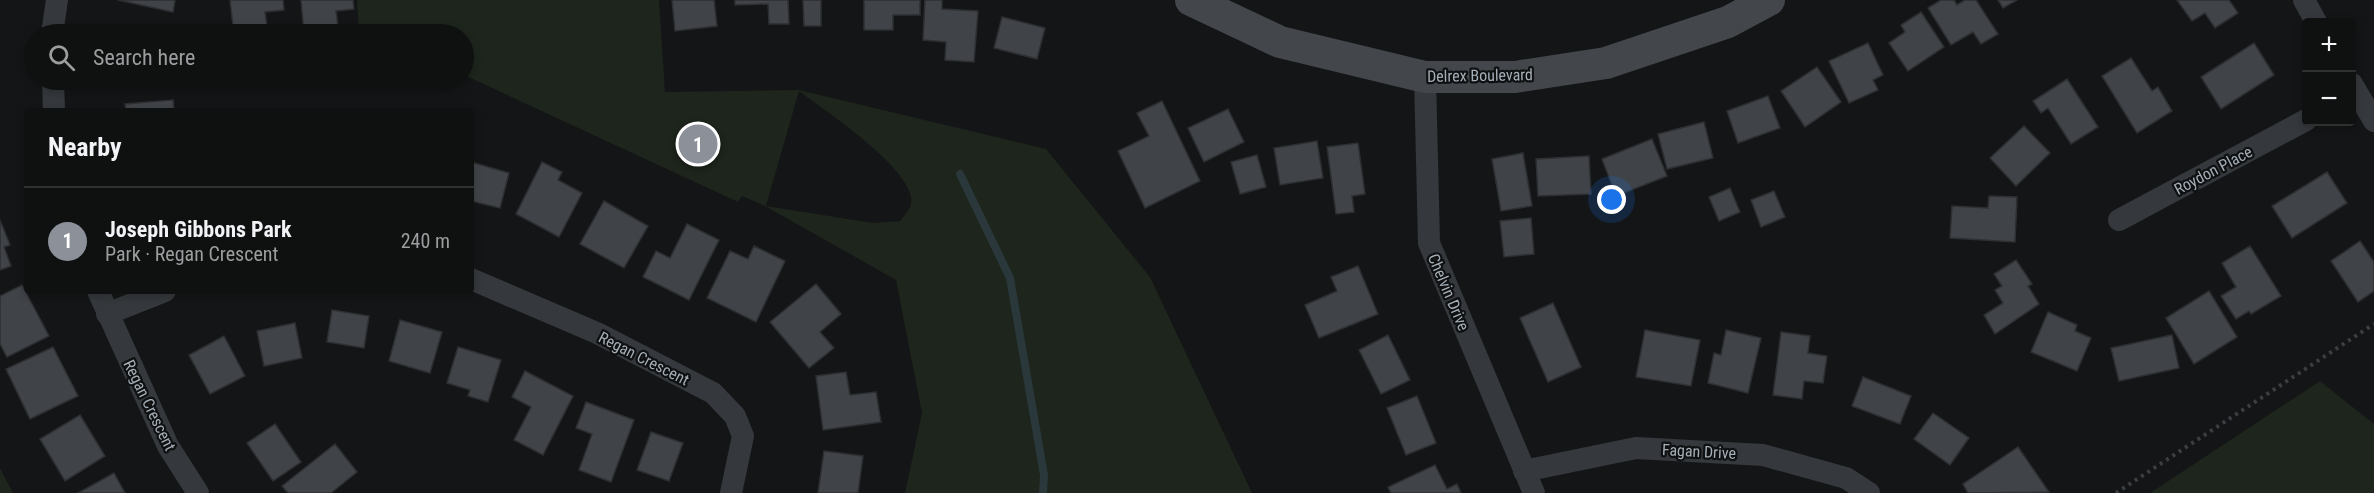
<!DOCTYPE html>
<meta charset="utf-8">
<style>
:root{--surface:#0f1010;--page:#181919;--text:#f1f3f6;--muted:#9b9d9f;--line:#2f3030;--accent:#8c9099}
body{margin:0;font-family:"Roboto Condensed",sans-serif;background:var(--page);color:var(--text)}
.controls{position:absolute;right:18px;top:18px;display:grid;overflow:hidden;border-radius:6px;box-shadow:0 3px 9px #0003}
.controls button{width:54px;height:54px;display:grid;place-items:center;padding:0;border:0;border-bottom:2px solid var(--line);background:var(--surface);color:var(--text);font:30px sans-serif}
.you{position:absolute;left:1612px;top:200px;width:21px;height:21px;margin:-15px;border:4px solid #fff;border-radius:50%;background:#1a73e8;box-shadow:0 0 0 9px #1a73e833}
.badge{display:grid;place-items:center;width:39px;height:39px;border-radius:50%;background:var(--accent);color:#fff;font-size:20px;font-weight:700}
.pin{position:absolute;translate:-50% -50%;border:3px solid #fff;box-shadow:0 2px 6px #0006}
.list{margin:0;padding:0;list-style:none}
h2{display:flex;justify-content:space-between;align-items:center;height:78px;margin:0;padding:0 24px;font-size:26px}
h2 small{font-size:20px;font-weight:400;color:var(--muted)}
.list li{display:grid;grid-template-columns:39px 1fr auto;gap:18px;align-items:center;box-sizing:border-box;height:108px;padding:0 24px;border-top:2px solid var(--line)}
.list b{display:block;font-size:22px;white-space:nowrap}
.list p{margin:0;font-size:20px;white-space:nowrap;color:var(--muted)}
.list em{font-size:20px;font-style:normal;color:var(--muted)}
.icon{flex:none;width:33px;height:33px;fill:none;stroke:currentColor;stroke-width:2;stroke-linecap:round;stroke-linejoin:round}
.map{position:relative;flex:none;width:2374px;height:493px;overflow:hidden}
.search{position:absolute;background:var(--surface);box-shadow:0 3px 9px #0003;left:24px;top:24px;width:450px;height:66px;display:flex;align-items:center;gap:15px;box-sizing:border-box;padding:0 21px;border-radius:33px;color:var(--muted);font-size:22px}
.panel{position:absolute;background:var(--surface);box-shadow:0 3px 9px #0003;left:24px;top:108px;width:450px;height:186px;border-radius:6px}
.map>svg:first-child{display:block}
.green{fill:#1d251c;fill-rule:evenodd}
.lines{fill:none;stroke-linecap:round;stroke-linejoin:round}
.stream{stroke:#2a383b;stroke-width:8}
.building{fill:#404347;stroke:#2e2f33;stroke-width:1.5}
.path{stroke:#3b3f43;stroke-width:4;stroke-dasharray:3 4.5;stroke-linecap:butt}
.street{stroke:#35383c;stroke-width:22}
.secondary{stroke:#43474c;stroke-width:32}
.labels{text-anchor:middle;stroke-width:4.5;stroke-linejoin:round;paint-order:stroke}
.street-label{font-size:16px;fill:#a5afb8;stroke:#0f1011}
</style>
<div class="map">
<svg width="2374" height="493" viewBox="0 0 2374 493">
<rect width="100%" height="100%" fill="#141516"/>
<g class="green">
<path d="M357 0H659L665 92 799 90 1046 149 1150 277 1252 493H905L922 413 896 280 765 206 742 196 738 202 464 75V34H359ZM799 91C827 112 905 164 911 197 913 207 905 214 900 221L873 223 766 206Z"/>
<path d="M2320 381 2374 424V493H2150Z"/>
<path d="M0 468 13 493H0Z"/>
</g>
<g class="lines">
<path class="stream" d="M960 174 1010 278 1044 475 1043 493"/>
</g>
<g class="building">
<path d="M118 0H175L173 12Z"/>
<path d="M230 0H283L284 10 265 12 268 34H234Z"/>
<path d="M301 0H353L354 9 336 11 339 34H304Z"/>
<path d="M672 0H714L717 26 675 31Z"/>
<path d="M735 0H788L789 24H769L768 4 735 5Z"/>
<path d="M803 0H821V26H804Z"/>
<path d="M864 0H920V15H893V30H864Z"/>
<path d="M925 0H942V9L978 11 974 62 945 60 946 42 923 40Z"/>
<path d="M1941 0H1954L1957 5 1965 0H1976L1998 34 1981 44 1973 32 1951 45 1928 8Z"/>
<path d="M1998 0H2017L2003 8Z"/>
<path d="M2177 0H2229L2238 13 2215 28 2205 13 2192 21Z"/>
<path d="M1921 12 1944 47 1908 71 1889 43 1905 32 1901 25Z"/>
<path d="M1002 17 1045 28 1037 59 994 48Z"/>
<path d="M174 29 175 34H134Z"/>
<path d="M1868 43 1883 75 1873 80 1878 90 1849 103 1829 61Z"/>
<path d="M2254 43 2274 75 2221 109 2201 77Z"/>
<path d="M2131 58 2152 91 2158 87 2172 111 2137 133 2102 76Z"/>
<path d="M1817 67 1841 102 1805 127 1781 91Z"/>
<path d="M2067 79 2098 127 2071 144 2048 108 2041 113 2033 101Z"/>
<path d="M140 80H176L141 85Z"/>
<path d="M1768 96 1780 128 1738 143 1727 111Z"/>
<path d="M173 100 174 111H126L125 104Z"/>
<path d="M1162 101 1200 181 1145 208 1118 151 1149 136 1137 113Z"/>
<path d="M1228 109 1244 142 1204 162 1188 128Z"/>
<path d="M1704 122 1713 158 1667 169 1658 134Z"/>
<path d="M2024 126 2050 153 2016 186 1990 158Z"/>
<path d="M1652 139 1667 176 1616 196 1602 159Z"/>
<path d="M1317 141 1323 178 1280 185 1274 148Z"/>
<path d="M1358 143 1365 194 1352 196 1354 212 1336 214 1327 147Z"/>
<path d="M1523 153 1532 206 1501 211 1492 159Z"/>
<path d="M1257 155 1266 187 1240 194 1231 162Z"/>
<path d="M1589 156 1591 194 1538 196 1536 159Z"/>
<path d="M471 162 509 173 500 208 471 201Z"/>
<path d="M542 162 562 172 558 180 582 193 559 237 516 214Z"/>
<path d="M2327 172 2347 203 2292 238 2272 206Z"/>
<path d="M1730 188 1740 212 1719 221 1709 197Z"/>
<path d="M1774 191 1785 217 1761 227 1751 200Z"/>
<path d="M1989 196 2017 197 2015 242 1950 238 1952 206 1988 208Z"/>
<path d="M604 201 648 226 624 268 580 244Z"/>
<path d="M1531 218 1534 254 1504 257 1500 221Z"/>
<path d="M0 220 10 245 4 247 11 266 0 270Z"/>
<path d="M687 224 719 240 689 300 643 277 656 251 670 258Z"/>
<path d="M2360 241 2374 262V291L2358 302 2331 261Z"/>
<path d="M754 246 785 261 756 322 707 298 730 251 748 259Z"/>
<path d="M2250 246 2281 296 2251 314 2249 311 2236 319 2221 296 2236 287 2222 263Z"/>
<path d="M2016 260 2032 284 2028 286 2039 304 1995 334 1984 315 2003 303 1995 290 2002 286 1994 274Z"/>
<path d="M1358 266 1378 314 1319 338 1305 305 1337 291 1331 277Z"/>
<path d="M816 284 841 314 820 332 834 348 809 368 770 322Z"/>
<path d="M22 285 49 336 7 357 0 344V296Z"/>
<path d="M2209 291 2237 337 2194 364 2166 318Z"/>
<path d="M1553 303 1581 367 1548 382 1520 318Z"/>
<path d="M332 310 369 316 364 348 327 342Z"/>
<path d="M2048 312 2077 325 2075 331 2091 338 2077 371 2031 352Z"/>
<path d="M400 320 442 332 430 373 389 361Z"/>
<path d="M295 323 302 358 264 366 257 331Z"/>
<path d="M1645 330 1700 340 1691 386 1636 377Z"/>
<path d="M1726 330 1761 338 1748 393 1708 383 1714 353 1721 355Z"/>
<path d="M1781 332 1810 336 1808 353 1827 356 1823 383 1804 381 1802 399 1773 395Z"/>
<path d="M1388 335 1410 380 1381 394 1359 350Z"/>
<path d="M2172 335 2179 368 2119 381 2111 348Z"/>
<path d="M224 336 245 376 210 394 189 355Z"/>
<path d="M53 347 78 396 30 419 6 369Z"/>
<path d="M458 347 501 360 488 402 468 396 470 390 447 383Z"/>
<path d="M525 371 573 396 543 455 514 440 531 407 512 397Z"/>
<path d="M846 372 850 395 876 392 881 422 823 430 816 376Z"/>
<path d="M1863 377 1911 396 1900 424 1852 406Z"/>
<path d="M1417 396 1436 443 1406 455 1387 408Z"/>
<path d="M586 402 634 420 611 482 579 470 592 434 576 428Z"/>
<path d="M1933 413 1969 438 1950 465 1914 439Z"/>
<path d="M80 415 105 456 65 481 40 439Z"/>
<path d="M275 424 301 462 273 481 247 443Z"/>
<path d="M651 432 683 443 669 481 637 470Z"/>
<path d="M335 444 357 472 331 493H288L282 486Z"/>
<path d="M2018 447 2049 492 1968 493 1963 484Z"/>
<path d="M824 451 863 456 858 493H818Z"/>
<path d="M1435 465 1447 489 1457 484 1461 493H1391L1388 487Z"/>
<path d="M114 473 125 493H78Z"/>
</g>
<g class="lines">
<path class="path" d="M2116 493 2374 324"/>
<g class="street">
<path d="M2304 0 2316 22"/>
<path d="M52 34 57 0"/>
<path d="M1425 77 1429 243 1534 493"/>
<path d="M53 80 54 111"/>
<path d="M2352 84 2374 121"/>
<path d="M2119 220 2306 120"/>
<path d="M471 279 597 333 713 393 735 416 743 436 731 493"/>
<path d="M98 291 168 446 198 493"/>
<path d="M107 314 165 291"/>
<path d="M1524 471 1636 448 1763 455 1846 478 1869 493"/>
</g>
<path class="secondary" d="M1191 0 1280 42 1425 77H1515L1606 63 1728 22 1769 0"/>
</g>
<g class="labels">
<g class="street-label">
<text transform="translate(1480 75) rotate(-1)" y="6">Delrex Boulevard</text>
<text transform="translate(2213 170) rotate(-28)" y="6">Roydon Place</text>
<text transform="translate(1449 292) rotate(67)" y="6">Chelvin Drive</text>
<text transform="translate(644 358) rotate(27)" y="6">Regan Crescent</text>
<text transform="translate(150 405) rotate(64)" y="6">Regan Crescent</text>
<text transform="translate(1699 451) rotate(3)" y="6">Fagan Drive</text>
</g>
</g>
</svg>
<div class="controls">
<button>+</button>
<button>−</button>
</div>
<div class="you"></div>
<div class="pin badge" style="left:698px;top:144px">1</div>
<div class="search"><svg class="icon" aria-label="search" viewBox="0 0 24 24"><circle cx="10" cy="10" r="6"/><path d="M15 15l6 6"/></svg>Search here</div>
<section class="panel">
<h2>Nearby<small></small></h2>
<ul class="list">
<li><span class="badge">1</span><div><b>Joseph Gibbons Park</b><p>Park · Regan Crescent</p></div><em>240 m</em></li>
</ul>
</section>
</div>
